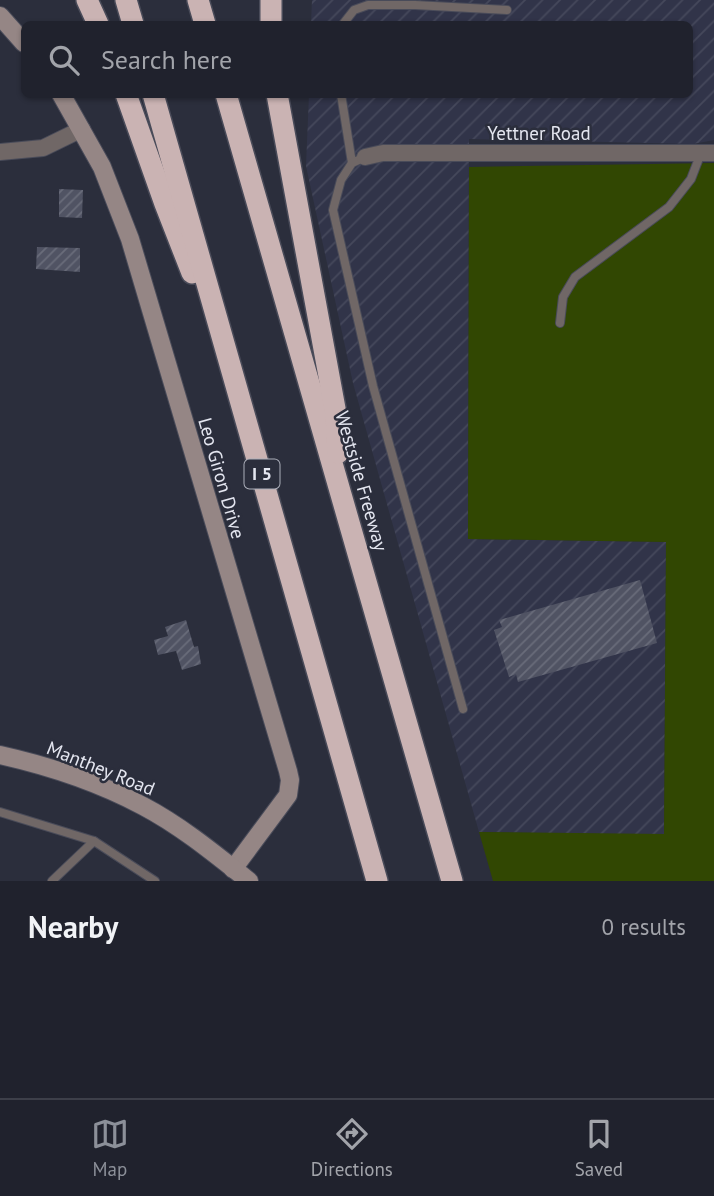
<!DOCTYPE html>
<style>
:root{--surface:#20222d;--page:#282a35;--text:#f1f3f6;--muted:#a2a4aa;--line:#3d3f49;--accent:#8c9099}
body{margin:0;font-family:"PT Sans",sans-serif;background:var(--page);color:var(--text)}
.list{margin:0;padding:0;list-style:none}
h2{display:flex;justify-content:space-between;align-items:center;height:91px;margin:0;padding:0 28px;font-size:30px}
h2 small{font-size:23px;font-weight:400;color:var(--muted)}
.icon{flex:none;width:38px;height:38px;fill:none;stroke:currentColor;stroke-width:2;stroke-linecap:round;stroke-linejoin:round}
.map{position:relative;flex:none;width:714px;height:881px;overflow:hidden}
.search{position:absolute;background:var(--surface);box-shadow:0 2px 5px #0004;left:21px;right:21px;top:21px;height:77px;display:flex;align-items:center;gap:18px;box-sizing:border-box;padding:0 24px;border-radius:10px;color:var(--muted);font-size:26px}
.sheet{height:217px;background:var(--surface)}
nav{display:flex;justify-content:space-around;align-items:center;box-sizing:border-box;height:98px;border-top:2px solid var(--line);background:var(--surface);font-size:19px;color:var(--muted)}
nav a{display:grid;justify-items:center;gap:4px}
nav .on{color:var(--accent)}
.map>svg:first-child{display:block}
.industrial{fill:url(#industrial-furrows)}
.grass{fill:#314702}
.building{fill:url(#building-hatch)}
.lines{fill:none;stroke-linecap:round;stroke-linejoin:round}
.lane-casing{stroke:#494b59;stroke-width:10}
.street-casing{stroke:#494b59;stroke-width:18}
.secondary-casing{stroke:#494b59;stroke-width:20}
.highway-casing{stroke:#494b59;stroke-width:24}
.lane{stroke:#706766;stroke-width:8}
.street{stroke:#706766;stroke-width:16}
.secondary{stroke:#958685;stroke-width:18}
.highway{stroke:#cab3b3;stroke-width:21}
.labels{text-anchor:middle;stroke-width:5;stroke-linejoin:round;paint-order:stroke}
.shield{fill:#2b2e3c;stroke:#acafba;stroke-width:2}
.shield-label{font-size:18px;font-weight:bold;fill:#e4e6f0}
.street-label{font-size:19px;fill:#e4e6f0;stroke:#2b2e3c}
</style>
<div class="map">
<svg width="714" height="881" viewBox="0 0 714 881">
<defs>
<pattern id="industrial-furrows" width="10" height="10" patternUnits="userSpaceOnUse" patternTransform="scale(1.75)"><rect width="10" height="10" fill="#313449"/><path d="M-1 1l2-2M0 10L10 0M9 11l2-2" fill="none" stroke="#45485b"/></pattern>
<pattern id="building-hatch" width="6" height="6" patternUnits="userSpaceOnUse" patternTransform="scale(1.75)"><rect width="6" height="6" fill="#505363"/><path d="M-1 1l2-2M0 6l6-6M5 7l2-2" fill="none" stroke="#696c7a"/></pattern>
</defs>
<rect width="100%" height="100%" fill="#2b2e3c"/>
<path class="industrial" d="M312 0H714V140L693 144 469 139 468 539 666 542 664 835 479 832 353 383 306 166 309 95 690 94V24H311Z"/>
<path class="grass" d="M714 163V881H493L479 832 664 834 666 542 468 539 469 167Z"/>
<g class="building">
<path d="M59 189 83 190 82 218 59 217Z"/>
<path d="M37 247 80 248V272L36 269Z"/>
<path d="M640 580 657 643 518 682 516 674 509 677 494 630 502 627 499 620Z"/>
<path d="M186 620 194 647 198 646 201 664 182 670 176 651 158 655 154 640 168 636 165 627Z"/>
</g>
<g class="lines">
<g class="lane-casing">
<g id="lane">
<path d="M343 24 354 10 368 5H415L507 10"/>
<path d="M341 94 352 163"/>
<path d="M365 157 352 163 341 180 333 210 373 386 463 709"/>
<path d="M560 323 563 297 575 277 669 207 691 179 701 153"/>
<path d="M0 812 94 841"/>
<path d="M52 881 94 841 155 881"/>
</g>
</g>
<g class="street-casing">
<g id="street">
<path d="M0 152 43 148 82 129"/>
<path d="M365 157 383 153H714"/>
</g>
</g>
<g class="secondary-casing">
<g id="secondary">
<path d="M0 16 24 43"/>
<path d="M61 94 102 167 130 239 288 771 290 780 288 795 233 869"/>
<path d="M0 755C49 766 98 782 143 806 181 826 215 854 249 881"/>
</g>
</g>
<g class="highway-casing">
<g id="highway">
<path d="M87 0 98 24"/>
<path d="M126 0 133 24"/>
<path d="M198 0 205 24"/>
<path d="M271 0V24"/>
<path d="M126 94 165 204 192 273"/>
<path d="M153 94 377 881"/>
<path d="M226 94 452 881"/>
<path d="M277 94 336 414 338 453"/>
</g>
</g>
<use href="#lane" class="lane"/>
<use href="#street" class="street"/>
<use href="#secondary" class="secondary"/>
<use href="#highway" class="highway"/>
</g>
<g class="labels">
<rect class="shield" x="244.5" y="459.5" width="35" height="29" rx="5"/>
<g class="shield-label">
<text x="262" y="480">I 5</text>
</g>
<g class="street-label">
<text x="539" y="140">Yettner Road</text>
<text transform="translate(222 478) rotate(74)" y="7">Leo Giron Drive</text>
<text transform="translate(362 481) rotate(74)" y="7">Westside Freeway</text>
<text transform="translate(101 768) rotate(22)" y="7">Manthey Road</text>
</g>
</g>
</svg>
<div class="search"><svg class="icon" aria-label="search" viewBox="0 0 24 24"><circle cx="10" cy="10" r="6"/><path d="M15 15l6 6"/></svg>Search here</div>
</div>
<section class="sheet">
<h2>Nearby<small>0 results</small></h2>
<ul class="list">
</ul>
</section>
<nav>
<a class="on"><svg class="icon" aria-label="map" viewBox="0 0 24 24"><path d="M3 6l6-2 6 2 6-2v14l-6 2-6-2-6 2zM9 4v14M15 6v14"/></svg>Map</a>
<a><svg class="icon" aria-label="directions" viewBox="0 0 24 24"><path d="M12 3l9 9-9 9-9-9zM9 14v-3h6M13 9l2 2-2 2"/></svg>Directions</a>
<a><svg class="icon" aria-label="saved" viewBox="0 0 24 24"><path d="M7 4h10v16l-5-4-5 4z"/></svg>Saved</a>
</nav>
